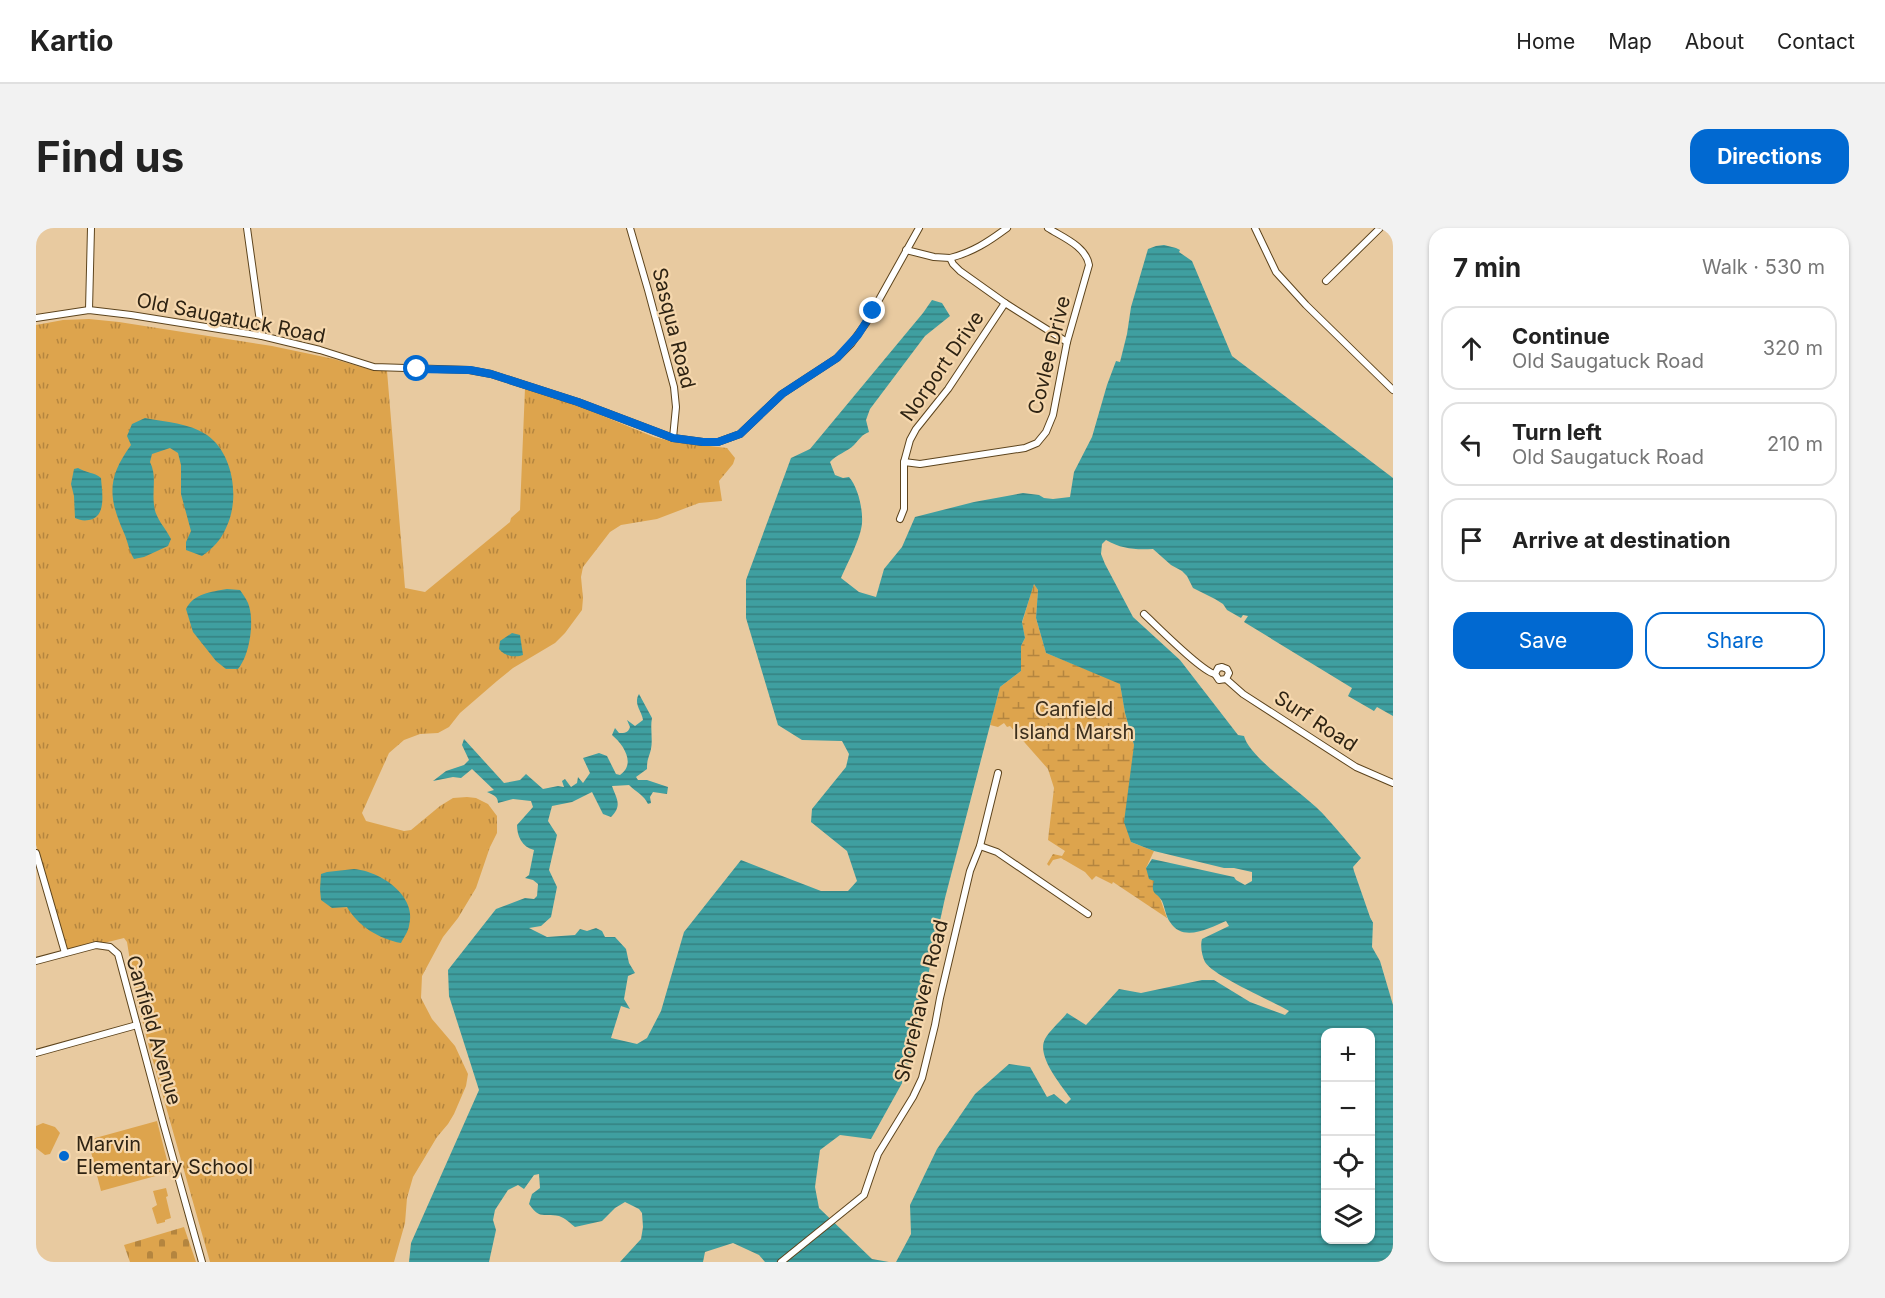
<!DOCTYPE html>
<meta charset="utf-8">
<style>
:root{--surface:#fff;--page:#f2f2f2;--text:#222;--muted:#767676;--line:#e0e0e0;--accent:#0169d1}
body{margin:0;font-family:Inter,sans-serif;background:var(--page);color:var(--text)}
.controls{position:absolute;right:18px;bottom:18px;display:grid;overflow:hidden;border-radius:12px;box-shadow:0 2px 4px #0004}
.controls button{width:54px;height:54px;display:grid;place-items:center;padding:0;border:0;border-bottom:2px solid var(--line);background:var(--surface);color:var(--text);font:30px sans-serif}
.stop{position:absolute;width:18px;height:18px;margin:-14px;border:4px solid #0169d1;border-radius:50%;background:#fff}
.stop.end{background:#0169d1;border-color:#fff;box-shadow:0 2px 6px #0008}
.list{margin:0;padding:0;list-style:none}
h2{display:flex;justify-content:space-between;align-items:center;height:78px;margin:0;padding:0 24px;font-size:26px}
h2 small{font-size:20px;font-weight:400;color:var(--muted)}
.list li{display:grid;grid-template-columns:39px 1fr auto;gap:18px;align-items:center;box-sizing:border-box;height:84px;margin:0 12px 12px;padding:0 12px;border:2px solid var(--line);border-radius:18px}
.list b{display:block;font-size:22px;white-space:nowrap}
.list p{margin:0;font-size:20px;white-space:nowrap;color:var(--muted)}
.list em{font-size:20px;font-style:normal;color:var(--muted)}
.actions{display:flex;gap:12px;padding:18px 24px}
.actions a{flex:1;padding:14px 0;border:2px solid var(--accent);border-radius:18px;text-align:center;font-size:21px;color:var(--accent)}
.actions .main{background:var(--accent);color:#fff}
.icon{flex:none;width:33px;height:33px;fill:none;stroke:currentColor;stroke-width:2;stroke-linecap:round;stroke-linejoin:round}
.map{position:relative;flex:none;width:1357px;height:1034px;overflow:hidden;border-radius:18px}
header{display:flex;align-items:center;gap:36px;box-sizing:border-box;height:84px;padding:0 30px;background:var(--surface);border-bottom:2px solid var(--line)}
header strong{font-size:28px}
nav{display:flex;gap:33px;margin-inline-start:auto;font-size:21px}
.intro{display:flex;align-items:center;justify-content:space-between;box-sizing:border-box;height:144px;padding:0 36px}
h1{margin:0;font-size:42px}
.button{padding:15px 27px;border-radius:18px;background:var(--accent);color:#fff;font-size:21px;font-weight:700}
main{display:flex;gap:36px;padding:0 36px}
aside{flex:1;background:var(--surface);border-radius:18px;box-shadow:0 2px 4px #0004}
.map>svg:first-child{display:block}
.grass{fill:url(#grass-tufts)}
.wetland{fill:url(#wetland-marsh)}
.cemetery{fill:url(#cemetery-stones)}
.park{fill:#dda44d}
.water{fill:url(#water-rules);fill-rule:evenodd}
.pier{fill:#e8caa0}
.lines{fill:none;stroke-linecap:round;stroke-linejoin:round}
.street-casing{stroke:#5d441d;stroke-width:8}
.street{stroke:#fff;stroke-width:6}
.route{stroke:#0169d1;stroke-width:8}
.poi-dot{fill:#0169d1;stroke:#f5d7ad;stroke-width:2}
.labels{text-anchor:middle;stroke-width:4.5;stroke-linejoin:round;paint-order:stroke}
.street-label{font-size:20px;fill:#2e2313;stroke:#f5d7ad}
.park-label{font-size:20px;fill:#3c2f1d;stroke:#f5d7ad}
.poi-label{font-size:20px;fill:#2e2313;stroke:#f5d7ad;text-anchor:start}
</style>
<header>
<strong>Kartio</strong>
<nav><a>Home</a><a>Map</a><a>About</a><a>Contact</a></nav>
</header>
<div class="intro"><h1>Find us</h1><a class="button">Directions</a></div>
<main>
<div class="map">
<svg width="1357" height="1034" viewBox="0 0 1357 1034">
<defs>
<pattern id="grass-tufts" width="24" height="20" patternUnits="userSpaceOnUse" patternTransform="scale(1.5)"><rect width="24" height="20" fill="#dda44d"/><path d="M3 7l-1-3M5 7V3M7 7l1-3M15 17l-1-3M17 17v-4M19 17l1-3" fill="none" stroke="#b4853f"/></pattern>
<pattern id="wetland-marsh" width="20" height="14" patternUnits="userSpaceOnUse" patternTransform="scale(1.5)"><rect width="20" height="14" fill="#dda44d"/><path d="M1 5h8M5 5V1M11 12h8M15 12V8" fill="none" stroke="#b4853f"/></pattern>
<pattern id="cemetery-stones" width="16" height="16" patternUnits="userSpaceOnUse" patternTransform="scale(1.5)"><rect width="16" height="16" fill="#dda44d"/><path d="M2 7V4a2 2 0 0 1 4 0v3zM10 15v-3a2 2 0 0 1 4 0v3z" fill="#b4853f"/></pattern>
<pattern id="water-rules" width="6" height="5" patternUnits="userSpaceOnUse" patternTransform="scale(1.5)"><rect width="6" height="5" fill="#3f9fa0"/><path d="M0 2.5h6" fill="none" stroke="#358181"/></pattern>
</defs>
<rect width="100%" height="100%" fill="#e8caa0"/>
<path class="grass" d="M53 91 83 94 236 118 298 131 332 141 351 143 369 360 389 364 474 294 475 290 484 282 489 160 526 171 618 209 638 214 691 220 699 230 697 236 683 253 686 273 663 275 621 291 585 297 574 304 547 339 545 349 547 370 546 382 529 405 519 415 477 440 461 453 424 485 413 499 402 505 384 506 368 512 353 525 326 585 330 593 368 603 375 602 404 578 417 570 431 569 440 570 452 576 461 588V605L454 619 440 660 422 690 407 709 386 748 385 770 396 791 419 818 432 846 430 858 418 886 412 896 401 909 377 949 371 970 369 995 358 1034H174L113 819 99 764 91 714 88 710 32 724 0 617V97L27 92Z"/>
<path class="wetland" d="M998 355 1002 362 1000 390 1010 425 1084 455 1089 485 1098 517 1095 614 1118 623 1110 640 1118 653 1131 690 1077 654 1076 656 1060 648 1056 652 1049 644 1025 630 1017 632 1013 638 1011 636 1017 626 1026 628 1029 623 1012 612 1018 560 1012 541 974 498 971 499 968 495 962 499 954 497 964 459 985 443V418L989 410 986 395Z"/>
<path class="cemetery" d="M148 999 160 1034H94L88 1017Z"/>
<g class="park">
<path d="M121 893 134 944 65 963 52 912Z"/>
<path d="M7 895 19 899 24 905 14 926 9 927 0 920V898Z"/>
<path d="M130 960 132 968 130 969 135 990 129 992V994L121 996 116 980 121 977 117 963Z"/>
</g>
<g class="water">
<path d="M1128 17 1140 20 1144 22 1143 24 1156 33 1196 128 1357 250V488L1341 479 1338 483 1312 468 1316 460 1208 394 1212 388 1207 387 1205 390 1191 382 1187 376 1179 371 1157 360 1151 348 1146 343 1135 337 1117 321C1099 322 1086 321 1070 312L1066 316 1065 326 1069 336 1097 389 1144 432 1202 507 1208 508C1214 531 1270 567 1288 587 1301 601 1313 616 1325 630L1317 639 1318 643 1334 689 1340 700 1341 721 1357 759V1034H860L875 1006 874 977 901 921 939 866 973 836 994 839 1011 869 1018 866 1030 876 1035 871C1025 857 1000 828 1009 811 1014 802 1025 793 1031 785L1050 797 1083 761 1105 765 1166 752H1178L1214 774 1249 787 1253 783C1237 773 1177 748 1169 734 1166 728 1164 718 1166 711L1193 698 1190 693C1173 700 1147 715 1134 694 1130 689 1129 680 1126 673 1121 664 1114 667 1118 653L1113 651 1110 640 1116 631 1198 649 1200 652 1209 657 1216 653V644L1198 640H1188L1118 623 1095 614 1088 594 1098 517 1089 485 1084 456 1010 425 1000 390 1002 362 998 356 986 394 989 410 985 418V443L964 459 909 670 870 848 835 911 804 907 784 922 779 959 783 980 836 1031 853 1034H729L723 1027 697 1015 669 1024 667 1034H584L605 1011 607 999 606 985 603 981 589 974 579 980 566 993 539 999C534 995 529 990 523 988 507 985 504 992 493 976L496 966 504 960 503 946 498 947 488 961 482 957 472 962 459 982 457 992 460 1002 453 1034H373L375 1015 443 862 413 768 412 742 460 681 489 670 498 671 501 668 502 656 497 652 489 650 493 647 498 622C486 619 481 608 481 597L497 579 495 573 477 571 462 575C462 568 457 567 451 564L458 562 436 541 425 550 417 549 397 553 410 543 428 537 433 532 426 517 428 511 468 555 484 552 490 546 507 561 522 558 528 559 526 553 529 551 535 559 541 555 542 549 547 555 554 545 547 530 563 525 571 528 580 546 584 547C600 536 588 517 576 507L579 500 583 505C589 505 592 505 594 499L591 492 599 498 607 492C606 483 597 476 603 466L616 490C614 500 617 511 615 521 613 530 611 530 611 541L600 549 602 552H611L632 559 631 566 617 564 614 569 615 575 612 576C608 567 600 564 593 557L576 558C580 570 587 577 575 589L567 586 556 564 536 574 516 578 512 593 521 607 513 642 521 659 515 689 505 698 493 700 511 709 539 707 544 701 551 703 560 700 566 703 569 709H579L590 721 593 735 599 745 592 748 588 771 594 781 585 778 575 810 601 816 611 810 625 783 648 704 705 632 785 663H812L821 653 811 623 775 594 776 581 810 539 813 526 806 513 766 512 742 497 710 390V352L755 230 774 221 887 85 896 72 906 75 914 88 889 108 834 181 830 192 833 204C825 207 824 211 818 217 811 224 801 226 794 234L799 247 807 250 813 249C822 259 827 281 826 295 825 310 811 336 805 350L823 364 840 369 848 341 866 319 879 289 938 274 987 265 1003 267 1008 270 1017 271 1034 269 1038 244 1056 209 1071 157 1080 133 1084 134 1091 106 1095 79 1112 21 1120 18ZM1290 804H1334V1012H1290Z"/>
<path d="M109 190C130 194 153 195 171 207 198 226 204 272 190 300 185 312 177 320 166 328L150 322V314L155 303 145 266V237L142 225 134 220 116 226 114 234C121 248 116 261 118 277 119 290 129 299 135 311L132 318 108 329 98 331C93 323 92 314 88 305 72 269 71 250 95 217L91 208 96 196Z"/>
<path d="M42 240C50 245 58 244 65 250 66 264 71 289 53 292 47 293 44 292 39 290L38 268 35 256 38 241Z"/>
<path d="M191 361 204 362C207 366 210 371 212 375 219 392 214 427 202 441H190L180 433 157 404 150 381C158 365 175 364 191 361Z"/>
<path d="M476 405 484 407 487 427C480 430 468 428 463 421L464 413Z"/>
<path d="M318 641C344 643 382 668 373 698 372 704 368 709 365 715 343 711 322 698 311 679L296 680 285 672 284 661 285 646 291 644Z"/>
</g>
<path class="pier" d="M1334 689 1339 692 1343 699 1344 720 1357 751V777L1344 733 1336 719 1337 694Z"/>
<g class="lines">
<g class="street-casing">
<g id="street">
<path d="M211 0 226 108"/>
<path d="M594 0 612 62 638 159 640 179 637 210"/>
<path d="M1219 0 1240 44 1270 77 1357 162"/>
<path d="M870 22 898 29 914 30 917 36 924 43 969 75 1031 114"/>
<path d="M914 30C937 24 952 14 971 0"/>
<path d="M1290 53 1344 0"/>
<path d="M53 82 55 0"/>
<path d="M0 90 53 82 95 87 226 108 284 122 338 139 433 142 455 146 542 174 637 210 667 214H682L704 206 746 166 801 130 815 116 830 95 883 0"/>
<path d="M868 234 884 236 989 220 1001 215 1010 204 1017 187 1031 114 1053 37C1050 18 1026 9 1012 0"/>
<path d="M864 291 868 281V234L874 212 880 201 912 161 969 75"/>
<path d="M1108 386C1121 398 1165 443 1179 446"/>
<path d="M1190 451 1193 445 1191 441 1186 439 1182 440 1179 446 1183 452 1190 451 1207 466 1320 539 1357 555"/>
<path d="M944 618 961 624 1052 686"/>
<path d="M0 625 29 725"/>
<path d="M0 733 60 717 74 719 82 726 128 898 166 1034"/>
<path d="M0 825 101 797"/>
<path d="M745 1034 828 967 842 926 877 869 886 850 899 797 904 770 934 643 944 618 962 545"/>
</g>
</g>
<use href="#street" class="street"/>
</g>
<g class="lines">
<path class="route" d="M381 141 434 142 455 146 542 174 637 210 667 214H682L704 206 746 166 801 130 822 107 837 83"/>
</g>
<circle class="poi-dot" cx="28" cy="928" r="6"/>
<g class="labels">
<g class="street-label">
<text transform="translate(195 90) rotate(11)" y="7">Old Saugatuck Road</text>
<text transform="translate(638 100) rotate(76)" y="7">Sasqua Road</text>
<text transform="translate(1013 127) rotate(-76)" y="7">Covlee Drive</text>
<text transform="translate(906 138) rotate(-55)" y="7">Norport Drive</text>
<text transform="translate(1280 493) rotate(33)" y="7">Surf Road</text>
<text transform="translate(885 773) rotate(-76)" y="7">Shorehaven Road</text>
<text transform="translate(118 802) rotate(74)" y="7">Canfield Avenue</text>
</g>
<g class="park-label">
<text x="1038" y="488">Canfield<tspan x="1038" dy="23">Island Marsh</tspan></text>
</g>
<g class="poi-label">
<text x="40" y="923">Marvin<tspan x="40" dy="23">Elementary School</tspan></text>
</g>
</g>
</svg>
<div class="controls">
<button>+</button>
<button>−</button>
<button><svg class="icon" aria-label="locate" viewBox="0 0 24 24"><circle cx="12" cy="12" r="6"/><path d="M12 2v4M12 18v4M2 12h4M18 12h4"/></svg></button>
<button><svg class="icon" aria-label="layers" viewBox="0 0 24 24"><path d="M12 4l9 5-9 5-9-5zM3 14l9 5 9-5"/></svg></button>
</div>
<div class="stop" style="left:381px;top:141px"></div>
<div class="stop end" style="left:837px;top:83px"></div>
</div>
<aside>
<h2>7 min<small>Walk · 530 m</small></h2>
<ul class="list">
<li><svg class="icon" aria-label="ahead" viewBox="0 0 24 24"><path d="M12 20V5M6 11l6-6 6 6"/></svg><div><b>Continue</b><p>Old Saugatuck Road</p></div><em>320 m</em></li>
<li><svg class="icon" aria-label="left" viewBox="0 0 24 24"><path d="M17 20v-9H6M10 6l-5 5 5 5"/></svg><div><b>Turn left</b><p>Old Saugatuck Road</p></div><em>210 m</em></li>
<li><svg class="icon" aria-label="arrive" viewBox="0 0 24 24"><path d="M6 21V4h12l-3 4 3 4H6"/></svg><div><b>Arrive at destination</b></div></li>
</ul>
<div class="actions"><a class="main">Save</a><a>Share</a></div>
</aside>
</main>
